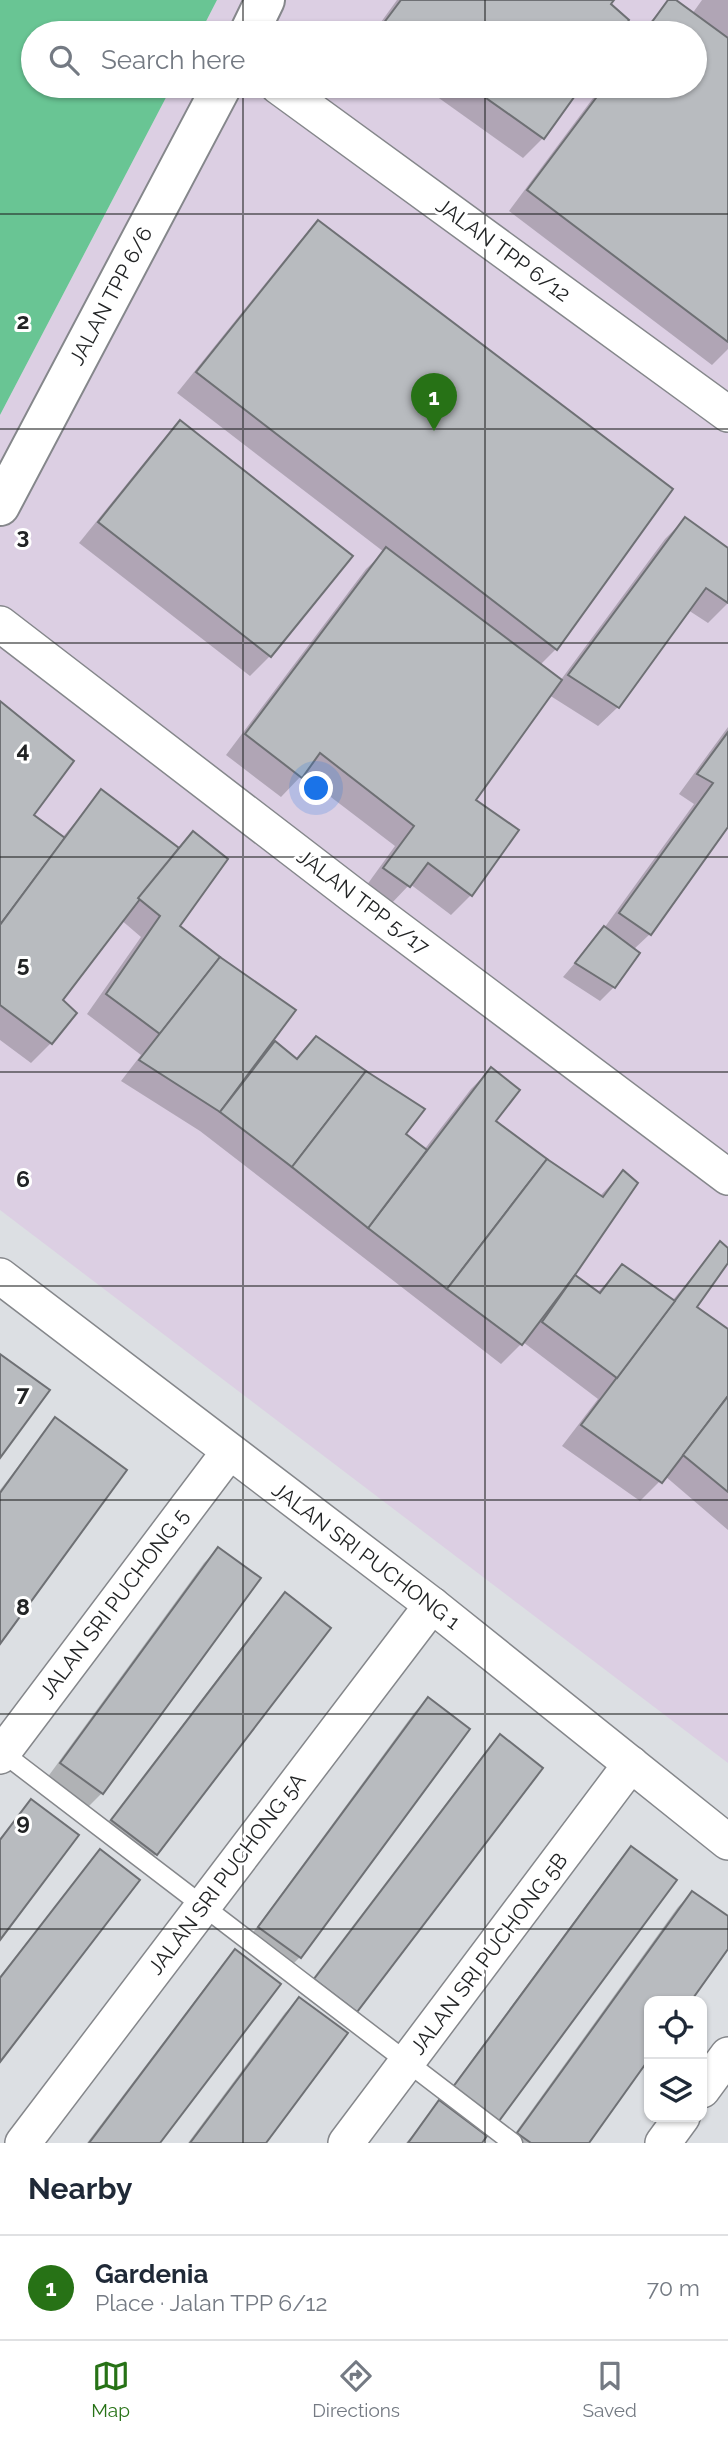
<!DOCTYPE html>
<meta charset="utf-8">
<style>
:root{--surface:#fff;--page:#f6f6f7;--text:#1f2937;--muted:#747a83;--line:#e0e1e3;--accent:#277216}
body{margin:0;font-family:Raleway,sans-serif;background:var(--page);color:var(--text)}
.controls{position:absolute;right:21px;bottom:21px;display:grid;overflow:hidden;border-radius:14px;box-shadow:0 2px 5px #0004}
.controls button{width:63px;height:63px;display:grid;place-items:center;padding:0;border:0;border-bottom:2px solid var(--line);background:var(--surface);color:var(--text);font:35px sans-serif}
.you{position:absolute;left:317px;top:789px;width:24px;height:24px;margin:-18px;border:5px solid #fff;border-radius:50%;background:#1a73e8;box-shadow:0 0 0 10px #1a73e833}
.badge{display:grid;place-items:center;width:46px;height:46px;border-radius:50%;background:var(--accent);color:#fff;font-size:23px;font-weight:700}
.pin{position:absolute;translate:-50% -58px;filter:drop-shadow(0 2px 4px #0008)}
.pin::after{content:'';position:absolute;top:37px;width:24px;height:21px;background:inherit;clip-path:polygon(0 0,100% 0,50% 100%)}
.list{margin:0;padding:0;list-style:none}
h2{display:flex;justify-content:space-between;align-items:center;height:91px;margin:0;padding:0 28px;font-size:30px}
h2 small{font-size:23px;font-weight:400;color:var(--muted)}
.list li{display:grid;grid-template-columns:46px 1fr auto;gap:21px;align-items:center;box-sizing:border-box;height:105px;padding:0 28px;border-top:2px solid var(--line)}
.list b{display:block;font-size:26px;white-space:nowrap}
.list p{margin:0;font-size:23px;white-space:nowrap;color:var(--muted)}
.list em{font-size:23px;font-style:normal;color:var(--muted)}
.icon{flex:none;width:38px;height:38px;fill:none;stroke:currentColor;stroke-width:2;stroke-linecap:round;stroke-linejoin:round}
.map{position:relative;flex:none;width:728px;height:2143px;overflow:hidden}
.search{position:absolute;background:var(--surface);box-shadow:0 2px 5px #0004;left:21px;right:21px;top:21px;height:77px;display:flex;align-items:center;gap:18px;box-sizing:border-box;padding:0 24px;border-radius:38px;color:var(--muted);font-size:26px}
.sheet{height:196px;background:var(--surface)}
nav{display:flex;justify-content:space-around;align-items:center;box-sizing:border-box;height:98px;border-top:2px solid var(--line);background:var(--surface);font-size:19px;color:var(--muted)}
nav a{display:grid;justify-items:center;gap:4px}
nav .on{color:var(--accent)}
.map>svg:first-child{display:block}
.industrial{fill:#dccfe3}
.green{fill:#69c594}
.shadow{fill:#0003}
.building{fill:#b8bbbf;stroke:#6e7074;stroke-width:2}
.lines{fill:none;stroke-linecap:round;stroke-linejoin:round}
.service-casing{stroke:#85878b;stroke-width:21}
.minor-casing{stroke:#85878b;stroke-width:38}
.tertiary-casing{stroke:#85878b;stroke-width:42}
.service{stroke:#fff;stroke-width:18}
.minor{stroke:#fff;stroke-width:35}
.tertiary{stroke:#fff;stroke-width:38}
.grid{fill:none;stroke:#222425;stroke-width:2;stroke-opacity:0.55}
.labels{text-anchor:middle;stroke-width:6;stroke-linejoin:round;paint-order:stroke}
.street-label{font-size:21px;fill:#222425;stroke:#fff}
.grid-label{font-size:23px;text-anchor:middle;font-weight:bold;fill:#222425;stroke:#fff;stroke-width:6;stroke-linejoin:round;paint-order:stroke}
</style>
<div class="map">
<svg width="728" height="2143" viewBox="0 0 728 2143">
<rect width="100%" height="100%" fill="#dcdfe3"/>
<path class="industrial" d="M217 0H728V1763L0 1210V415L172 86H695V33H200Z"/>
<path class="green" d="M0 0H217L200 33H33V86H172L0 415Z"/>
<g class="shadow">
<path d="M397 0H612L609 5 627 20 617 33H373Z"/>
<path d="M670 0 692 14 702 0H728V349L712 365 509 211 602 86H695V33H640Z"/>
<path d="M422 86H580L543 138 523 158Z"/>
<path d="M318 223 556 649 539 666 560 681 665 539 685 519 728 550V603L708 623 688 610 618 707 598 726 549 695 474 800 471 895 451 915 410 884 389 906 364 889 395 846 302 775 281 797 226 755 366 569 384 552 177 393 298 243Z"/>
<path d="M180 423 270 656 250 676 79 543 160 443Z"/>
<path d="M0 703 32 815 62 838 101 792 177 849 193 833 178 927 272 1042 295 1060 316 1038 403 1135 424 1150 471 1089 491 1069 493 1121 599 1197 623 1172 573 1275 597 1293 623 1266 672 1301 720 1244 728 1250V1260L695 1307 728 1331V1530L665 1476 640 1501 562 1446 598 1399 523 1342 501 1364 200 1131 121 1081 141 1055 87 1014 141 937 120 919 61 1001 51 1043 31 1063 0 1040Z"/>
<path d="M728 727V824L650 934 633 950 614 987 600 1001 563 977 602 931 694 804 679 794Z"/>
<path d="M55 1419 0 1641V1490Z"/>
<path d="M218 1549 102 1793 88 1807 47 1778 204 1563Z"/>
<path d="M285 1595 156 1854 142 1868 98 1835 271 1609Z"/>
<path d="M428 1699 468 1729 300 1957 286 1971 246 1942 414 1713Z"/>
<path d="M500 1737 356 2011 342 2025 301 1994 486 1751Z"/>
<path d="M31 1801 0 1937V1838Z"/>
<path d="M632 1848 497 2120 482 2135 480 2143H406L440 2103 618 1862Z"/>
<path d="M100 1851 0 2059V1976Z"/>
<path d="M692 1893 728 1919V1946L689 2001H649V2056L587 2143H508L678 1907Z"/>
<path d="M236 1951 158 2143H87L222 1965Z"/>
<path d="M299 1999 263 2143H188L285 2013Z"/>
</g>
<g class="building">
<path d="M401 0H614L611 4 629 20 620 33H396L383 24Z"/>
<path d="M668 0H676L728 38V342L527 190 605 86H695V33H644Z"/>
<path d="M469 86H582L544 139Z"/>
<path d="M318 220 673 489 557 650 196 372Z"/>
<path d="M180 420 353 556 271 657 98 522Z"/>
<path d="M685 517 728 548V603L706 588 619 708 568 675Z"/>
<path d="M386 547 562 680 476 800 519 830 472 896 428 863 410 887 383 868 414 826 320 753 302 778 245 734Z"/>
<path d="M0 701 74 761 34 815 65 838 0 925Z"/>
<path d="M728 732V827L651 935 619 913 713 783 697 774Z"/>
<path d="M101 789 179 848 63 1000 77 1013 52 1044 0 1005V925Z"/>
<path d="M193 831 228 859 180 926 220 957 160 1034 106 994 160 916 138 898Z"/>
<path d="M604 926 640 953 615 988 575 963Z"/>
<path d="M220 957 296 1010 220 1112 139 1060Z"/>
<path d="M316 1036 366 1071 292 1167 220 1112 275 1041 297 1059Z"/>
<path d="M491 1067 520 1090 496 1121 547 1159 447 1289 368 1228Z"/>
<path d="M366 1071 425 1109 406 1134 427 1150 368 1228 292 1167Z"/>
<path d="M547 1159 603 1197 623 1170 638 1183 575 1275 522 1345 447 1289Z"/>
<path d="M720 1241 728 1248V1263L697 1307 728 1329V1396L662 1483 581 1425Z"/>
<path d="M622 1264 675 1301 617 1378 542 1322 575 1275 600 1293Z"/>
<path d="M0 1354 50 1390 0 1458Z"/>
<path d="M728 1396V1492L683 1455Z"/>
<path d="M55 1417 127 1470 0 1644V1493Z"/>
<path d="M218 1547 261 1578 103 1794 60 1763Z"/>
<path d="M285 1592 331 1628 157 1855 111 1820Z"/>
<path d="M428 1697 470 1729 301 1958 258 1927Z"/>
<path d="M500 1734 543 1768 357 2012 314 1979Z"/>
<path d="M31 1799 79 1835 0 1940V1840Z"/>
<path d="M631 1846 677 1880 499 2121 453 2087Z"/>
<path d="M100 1849 140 1880 0 2062V1978Z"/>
<path d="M692 1891 728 1916V1949L691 2001H649V2059L589 2143H531L517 2133Z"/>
<path d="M235 1949 281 1984 160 2143H89Z"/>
<path d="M299 1997 348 2033 266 2143H190Z"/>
<path d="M439 2100 487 2136 482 2143H408Z"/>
</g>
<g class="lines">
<g class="service-casing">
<path id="service" d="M3 1753 513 2143"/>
</g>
<g class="minor-casing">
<g id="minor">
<path d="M278 86 728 414"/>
<path d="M0 624 354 896 728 1177"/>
<path d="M0 1276 432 1605 728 1842"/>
<path d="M0 1756 229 1452"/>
<path d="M702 2090 728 2055"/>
<path d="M23 2143 432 1605"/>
<path d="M346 2143 631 1764"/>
<path d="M663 2143 682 2117"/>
</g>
</g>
<g class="tertiary-casing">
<g id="tertiary">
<path d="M249 33 265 0"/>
<path d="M0 506 222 86"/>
</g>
</g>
<use href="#service" class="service"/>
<use href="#minor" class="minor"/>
<use href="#tertiary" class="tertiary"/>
</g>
<path class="grid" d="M243 0V33M485 0V33M243 86V2143M485 86V2143M0 214H728M0 429H728M0 643H728M0 857H728M0 1072H728M0 1286H728M0 1500H728M0 1714H728M0 1929H728"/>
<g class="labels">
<g class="street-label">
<text transform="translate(503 250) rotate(36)" y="7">JALAN TPP 6/12</text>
<text transform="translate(111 296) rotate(-62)" y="7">JALAN TPP 6/6</text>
<text transform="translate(363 902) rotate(37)" y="7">JALAN TPP 5/17</text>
<text transform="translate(366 1556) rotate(37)" y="7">JALAN SRI PUCHONG 1</text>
<text transform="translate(114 1604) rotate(-53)" y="7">JALAN SRI PUCHONG 5</text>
<text transform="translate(227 1874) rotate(-53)" y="7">JALAN SRI PUCHONG 5A</text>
<text transform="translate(489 1954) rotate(-53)" y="7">JALAN SRI PUCHONG 5B</text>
</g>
</g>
<g class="grid-label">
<text x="23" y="329">2</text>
<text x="23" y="544">3</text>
<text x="23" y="758">4</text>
<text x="23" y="972">5</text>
<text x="23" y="1187">6</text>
<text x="23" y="1401">7</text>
<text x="23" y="1615">8</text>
<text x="23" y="1830">9</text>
</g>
</svg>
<div class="controls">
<button><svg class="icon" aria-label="locate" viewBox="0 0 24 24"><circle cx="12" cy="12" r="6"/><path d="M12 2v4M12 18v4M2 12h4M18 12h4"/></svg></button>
<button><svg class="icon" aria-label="layers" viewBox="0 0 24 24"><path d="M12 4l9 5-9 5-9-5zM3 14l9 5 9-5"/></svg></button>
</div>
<div class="you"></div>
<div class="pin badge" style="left:434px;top:431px">1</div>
<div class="search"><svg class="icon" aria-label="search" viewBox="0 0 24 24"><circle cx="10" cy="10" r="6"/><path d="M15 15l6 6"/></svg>Search here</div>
</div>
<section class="sheet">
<h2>Nearby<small></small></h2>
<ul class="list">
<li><span class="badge">1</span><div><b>Gardenia</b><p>Place · Jalan TPP 6/12</p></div><em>70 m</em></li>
</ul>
</section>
<nav>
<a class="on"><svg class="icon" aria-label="map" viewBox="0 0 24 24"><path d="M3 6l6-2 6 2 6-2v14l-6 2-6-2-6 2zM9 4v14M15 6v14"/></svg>Map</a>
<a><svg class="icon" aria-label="directions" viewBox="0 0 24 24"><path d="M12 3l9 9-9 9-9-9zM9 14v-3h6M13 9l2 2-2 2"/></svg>Directions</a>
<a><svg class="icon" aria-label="saved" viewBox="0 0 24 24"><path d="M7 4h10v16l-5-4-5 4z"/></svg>Saved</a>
</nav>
